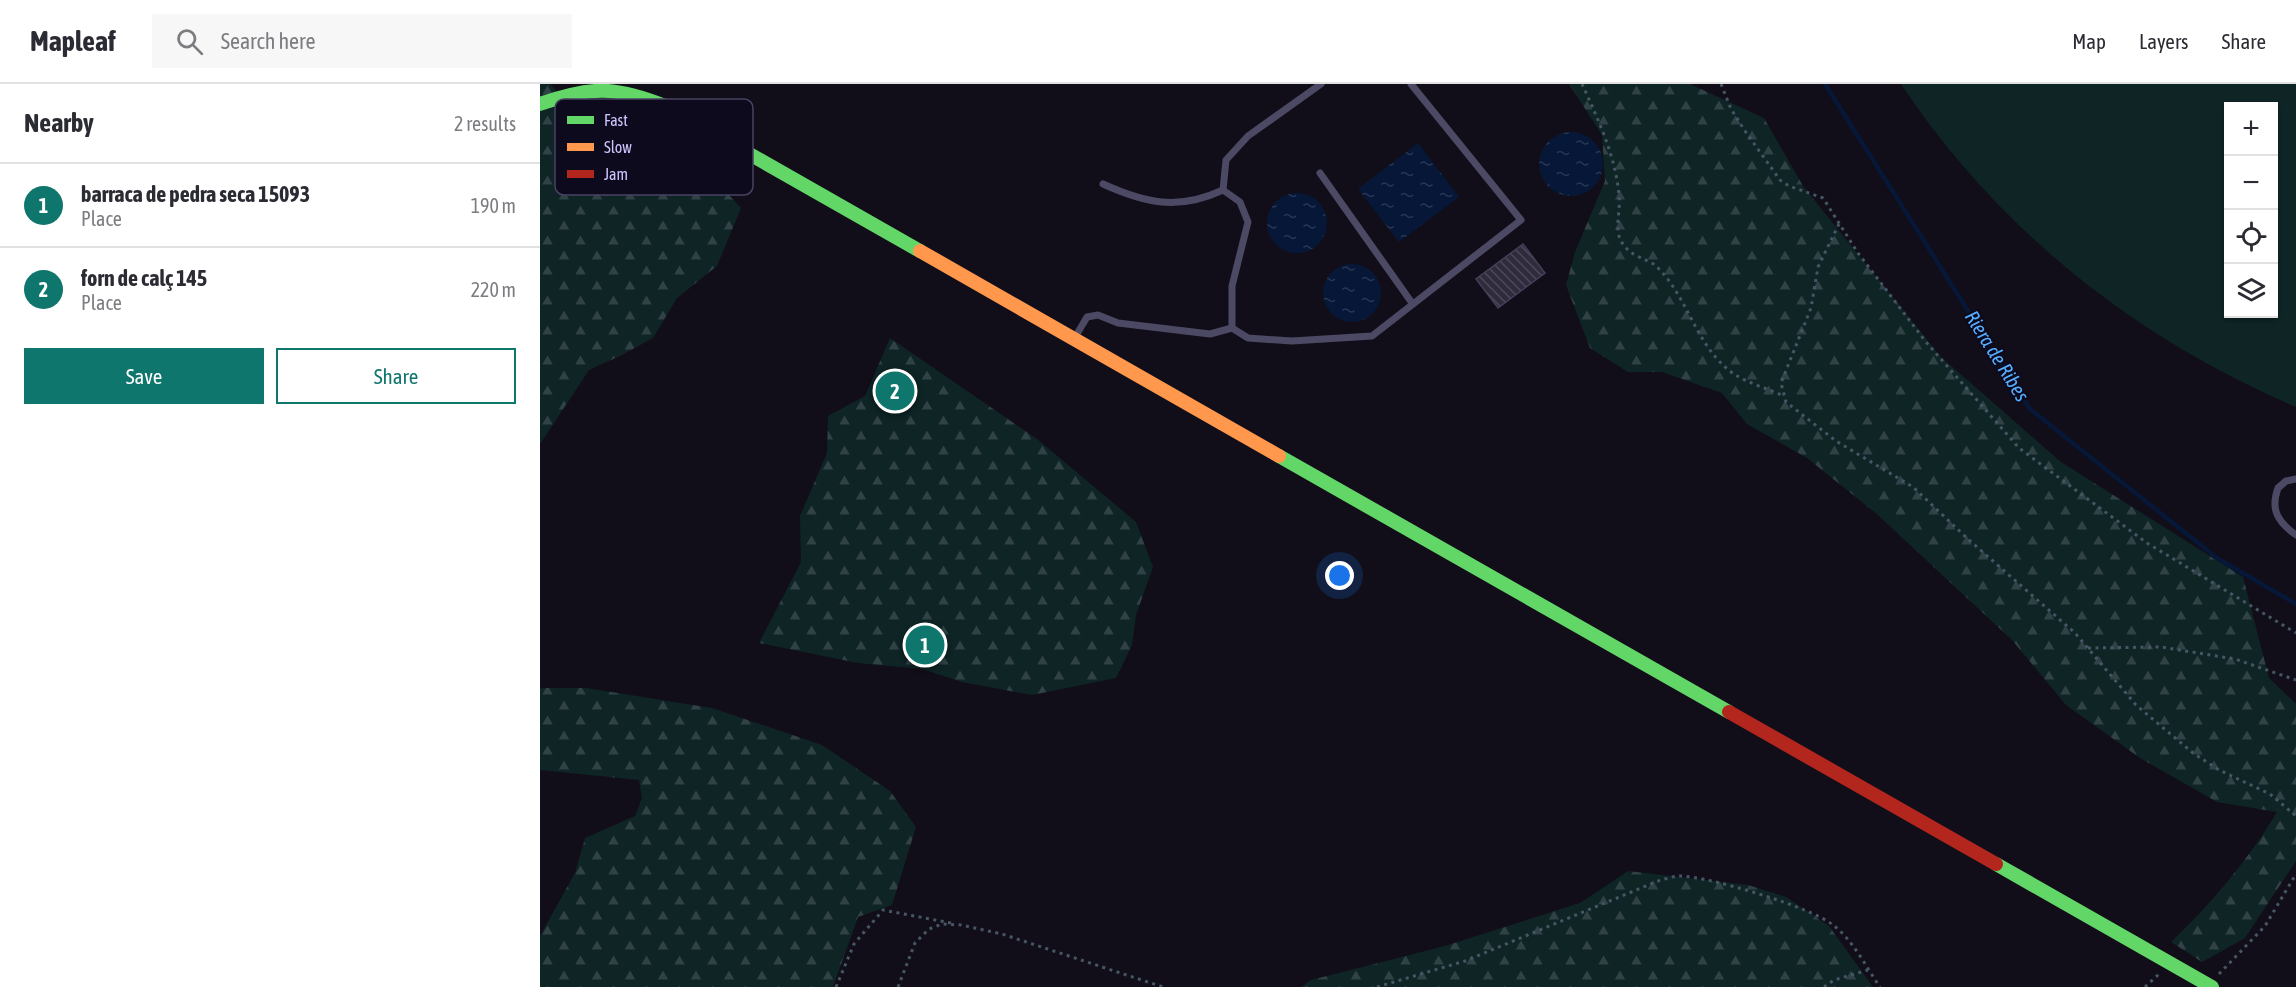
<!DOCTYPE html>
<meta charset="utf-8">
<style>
:root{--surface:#fff;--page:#f7f7f7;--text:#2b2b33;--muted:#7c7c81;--line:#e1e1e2;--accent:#0f766e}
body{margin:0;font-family:"Asap Condensed",sans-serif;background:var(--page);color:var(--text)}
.controls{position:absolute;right:18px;top:18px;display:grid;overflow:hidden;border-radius:0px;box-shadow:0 2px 4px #0004}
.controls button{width:54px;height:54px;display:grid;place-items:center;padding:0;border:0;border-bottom:2px solid var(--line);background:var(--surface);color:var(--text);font:30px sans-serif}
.you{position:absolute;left:800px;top:492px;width:21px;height:21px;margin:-15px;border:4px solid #fff;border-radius:50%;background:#1a73e8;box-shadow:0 0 0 9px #1a73e833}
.badge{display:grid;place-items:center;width:39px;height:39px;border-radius:50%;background:var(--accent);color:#fff;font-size:20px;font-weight:700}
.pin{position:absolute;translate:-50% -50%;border:3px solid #fff;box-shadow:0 2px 6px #0006}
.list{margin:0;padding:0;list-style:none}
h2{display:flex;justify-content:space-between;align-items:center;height:78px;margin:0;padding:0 24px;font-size:26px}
h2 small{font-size:20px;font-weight:400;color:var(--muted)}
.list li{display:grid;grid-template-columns:39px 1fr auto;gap:18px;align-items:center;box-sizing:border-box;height:84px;padding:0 24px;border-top:2px solid var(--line)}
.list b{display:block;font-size:22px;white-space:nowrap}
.list p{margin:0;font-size:20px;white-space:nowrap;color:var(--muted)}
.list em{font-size:20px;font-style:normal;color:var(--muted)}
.actions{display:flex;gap:12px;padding:18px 24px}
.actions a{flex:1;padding:14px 0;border:2px solid var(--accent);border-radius:0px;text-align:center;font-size:21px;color:var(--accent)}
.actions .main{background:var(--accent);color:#fff}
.icon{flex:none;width:33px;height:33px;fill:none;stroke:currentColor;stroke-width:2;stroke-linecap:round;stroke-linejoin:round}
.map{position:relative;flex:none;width:1756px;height:903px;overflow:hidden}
header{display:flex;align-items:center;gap:36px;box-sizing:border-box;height:84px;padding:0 30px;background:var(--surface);border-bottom:2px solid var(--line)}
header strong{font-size:28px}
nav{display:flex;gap:33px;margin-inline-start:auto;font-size:21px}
.search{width:420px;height:54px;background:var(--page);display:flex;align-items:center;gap:15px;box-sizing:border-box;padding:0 21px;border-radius:0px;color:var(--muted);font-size:22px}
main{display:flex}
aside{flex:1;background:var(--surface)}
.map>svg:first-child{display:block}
.green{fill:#0e2425;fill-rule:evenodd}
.forest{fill:url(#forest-firs)}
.water{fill:url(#water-ripples)}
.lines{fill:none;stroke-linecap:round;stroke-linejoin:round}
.stream{stroke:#061738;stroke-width:4.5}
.building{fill:url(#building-back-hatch);stroke:#443f58;stroke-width:1.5}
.path{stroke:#465665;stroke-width:3;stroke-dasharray:3 4.5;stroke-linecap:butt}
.lane{stroke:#4b4963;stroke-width:7}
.fast{stroke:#63d668;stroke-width:14}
.slow{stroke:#ff974d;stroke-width:14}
.jam{stroke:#b3261e;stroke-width:14}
.labels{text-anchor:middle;stroke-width:4.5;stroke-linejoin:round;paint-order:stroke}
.water-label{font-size:20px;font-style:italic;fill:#55aeff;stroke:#0e0a1d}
.key{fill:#0e0a1d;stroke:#484361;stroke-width:1.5}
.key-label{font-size:16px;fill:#cec7ff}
</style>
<header>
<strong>Mapleaf</strong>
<div class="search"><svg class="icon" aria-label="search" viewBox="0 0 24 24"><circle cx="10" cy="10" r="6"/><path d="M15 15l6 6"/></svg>Search here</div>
<nav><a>Map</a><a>Layers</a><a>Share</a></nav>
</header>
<main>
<aside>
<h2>Nearby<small>2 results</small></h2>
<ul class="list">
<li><span class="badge">1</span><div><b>barraca de pedra seca 15093</b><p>Place</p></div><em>190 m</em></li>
<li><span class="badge">2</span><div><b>forn de calç 145</b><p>Place</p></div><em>220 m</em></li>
</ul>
<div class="actions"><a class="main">Save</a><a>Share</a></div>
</aside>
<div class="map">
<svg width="1756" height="903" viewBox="0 0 1756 903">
<defs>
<pattern id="forest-firs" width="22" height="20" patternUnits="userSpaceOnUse" patternTransform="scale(1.5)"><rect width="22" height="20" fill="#0e2425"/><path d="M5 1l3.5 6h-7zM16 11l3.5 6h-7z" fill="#304246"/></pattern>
<pattern id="water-ripples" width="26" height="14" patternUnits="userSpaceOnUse" patternTransform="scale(1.5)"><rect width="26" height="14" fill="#061738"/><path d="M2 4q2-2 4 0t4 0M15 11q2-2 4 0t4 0" fill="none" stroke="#293756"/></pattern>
<pattern id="building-back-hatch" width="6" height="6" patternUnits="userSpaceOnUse" patternTransform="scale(1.5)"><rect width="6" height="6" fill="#2f2b3d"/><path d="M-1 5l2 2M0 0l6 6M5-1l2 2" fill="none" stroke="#4c485a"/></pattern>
</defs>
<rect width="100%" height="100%" fill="#110e19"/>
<path class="green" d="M1361 0H1756V323C1595 254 1458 146 1361 0ZM1688 22H1734V230H1688Z"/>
<g class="forest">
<path d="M0 0H10L37 29 99 36 134 51 201 124 177 182 137 214 113 254 82 271 49 286 0 360Z"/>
<path d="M1029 0H1150L1224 34 1263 102 1401 273 1521 378 1703 493 1729 594 1756 620V777L1705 854 1662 878 1631 858C1671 820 1709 775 1737 728L1677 718 1600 674 1526 621 1472 556 1338 431 1267 374 1207 340 1182 309 1122 288H1088L1050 264 1026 201 1035 168 1065 97 1062 51Z"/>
<path d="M350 254 497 355 596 438 613 483 596 531 592 561 576 594 492 611 422 598 382 585 318 579 219 559 261 478 260 432 287 369 288 332 325 312Z"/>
<path d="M0 604H46L172 624 282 661 350 707 376 743 352 821 318 833 293 903H0V852L35 789 45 754 95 732 102 714 99 696 0 686Z"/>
<path d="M1088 787 1208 801 1246 813 1289 842 1333 903H761L771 896 905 862 1040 819Z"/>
</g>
<g class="water">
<circle cx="1031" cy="80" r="32"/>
<path d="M878 59 919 113 859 158 818 105Z"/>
<circle cx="757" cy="139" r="30"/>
<circle cx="812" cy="209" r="29"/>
</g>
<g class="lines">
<path class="stream" d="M1285 0 1490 325 1677 474 1756 520"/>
</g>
<path class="building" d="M983 160 1005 189 958 224 936 195Z"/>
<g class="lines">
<g class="path">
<path d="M1042 0C1058 35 1076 73 1079 112 1081 126 1074 144 1081 157 1090 174 1108 174 1117 183 1149 214 1156 264 1194 290 1208 299 1228 305 1244 312"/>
<path d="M1181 0 1191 25 1205 47 1240 96 1249 102 1283 114 1318 169 1386 258 1479 364 1607 459 1756 549"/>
<path d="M1299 140 1278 183 1271 224 1241 299 1246 318 1296 357 1373 403 1429 456 1535 549 1596 621 1653 669 1679 686 1730 710 1756 732"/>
<path d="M1548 564 1621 563 1695 575 1756 596"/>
<path d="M1679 890 1725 842 1756 790"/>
<path d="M296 903 314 860 343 826 411 839"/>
<path d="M358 903 375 859 389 845 402 840 421 841 462 850 623 903"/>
<path d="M837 903 925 877 1118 797C1125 795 1133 792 1141 792 1170 793 1271 823 1293 841 1313 856 1326 883 1340 903"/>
<path d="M1284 903 1294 896 1328 886"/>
<path d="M1605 903 1619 890"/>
</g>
<g class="lane">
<path d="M780 89 872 219"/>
<path d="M563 100C605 119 638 127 683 106"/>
<path d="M692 244V202L708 138 700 118 683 106 686 76 708 52 781 0"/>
<path d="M534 255 547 233 558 231 578 239 670 250 692 244 708 254 752 257 832 252 981 136 871 0"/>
<path d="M1756 395 1746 397 1738 404C1730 426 1738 438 1756 451"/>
</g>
<g class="fast">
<path d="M0 20C52 2 74 2 125 22L380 167"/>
<path d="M739 372 1189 628"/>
<path d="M1456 780 1672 903"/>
</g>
<path class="slow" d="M380 167 739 372"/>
<path class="jam" d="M1189 628 1456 780"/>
</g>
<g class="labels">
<g class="water-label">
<text transform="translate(1457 272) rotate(58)" y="7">Riera de Ribes</text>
</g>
</g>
<rect x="15" y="15" width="198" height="96" rx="9" class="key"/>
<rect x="27" y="32" width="27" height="8" fill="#63d668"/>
<rect x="27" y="59" width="27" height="8" fill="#ff974d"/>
<rect x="27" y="86" width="27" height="8" fill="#b3261e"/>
<g class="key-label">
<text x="64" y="42">Fast</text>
<text x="64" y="69">Slow</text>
<text x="64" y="96">Jam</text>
</g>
</svg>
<div class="controls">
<button>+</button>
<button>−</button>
<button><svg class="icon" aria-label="locate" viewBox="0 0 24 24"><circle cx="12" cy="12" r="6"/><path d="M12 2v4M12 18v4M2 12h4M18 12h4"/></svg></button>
<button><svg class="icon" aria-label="layers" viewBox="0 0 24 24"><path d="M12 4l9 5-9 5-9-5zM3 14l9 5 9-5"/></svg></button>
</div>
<div class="you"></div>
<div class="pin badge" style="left:385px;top:561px">1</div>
<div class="pin badge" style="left:355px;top:307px">2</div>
</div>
</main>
